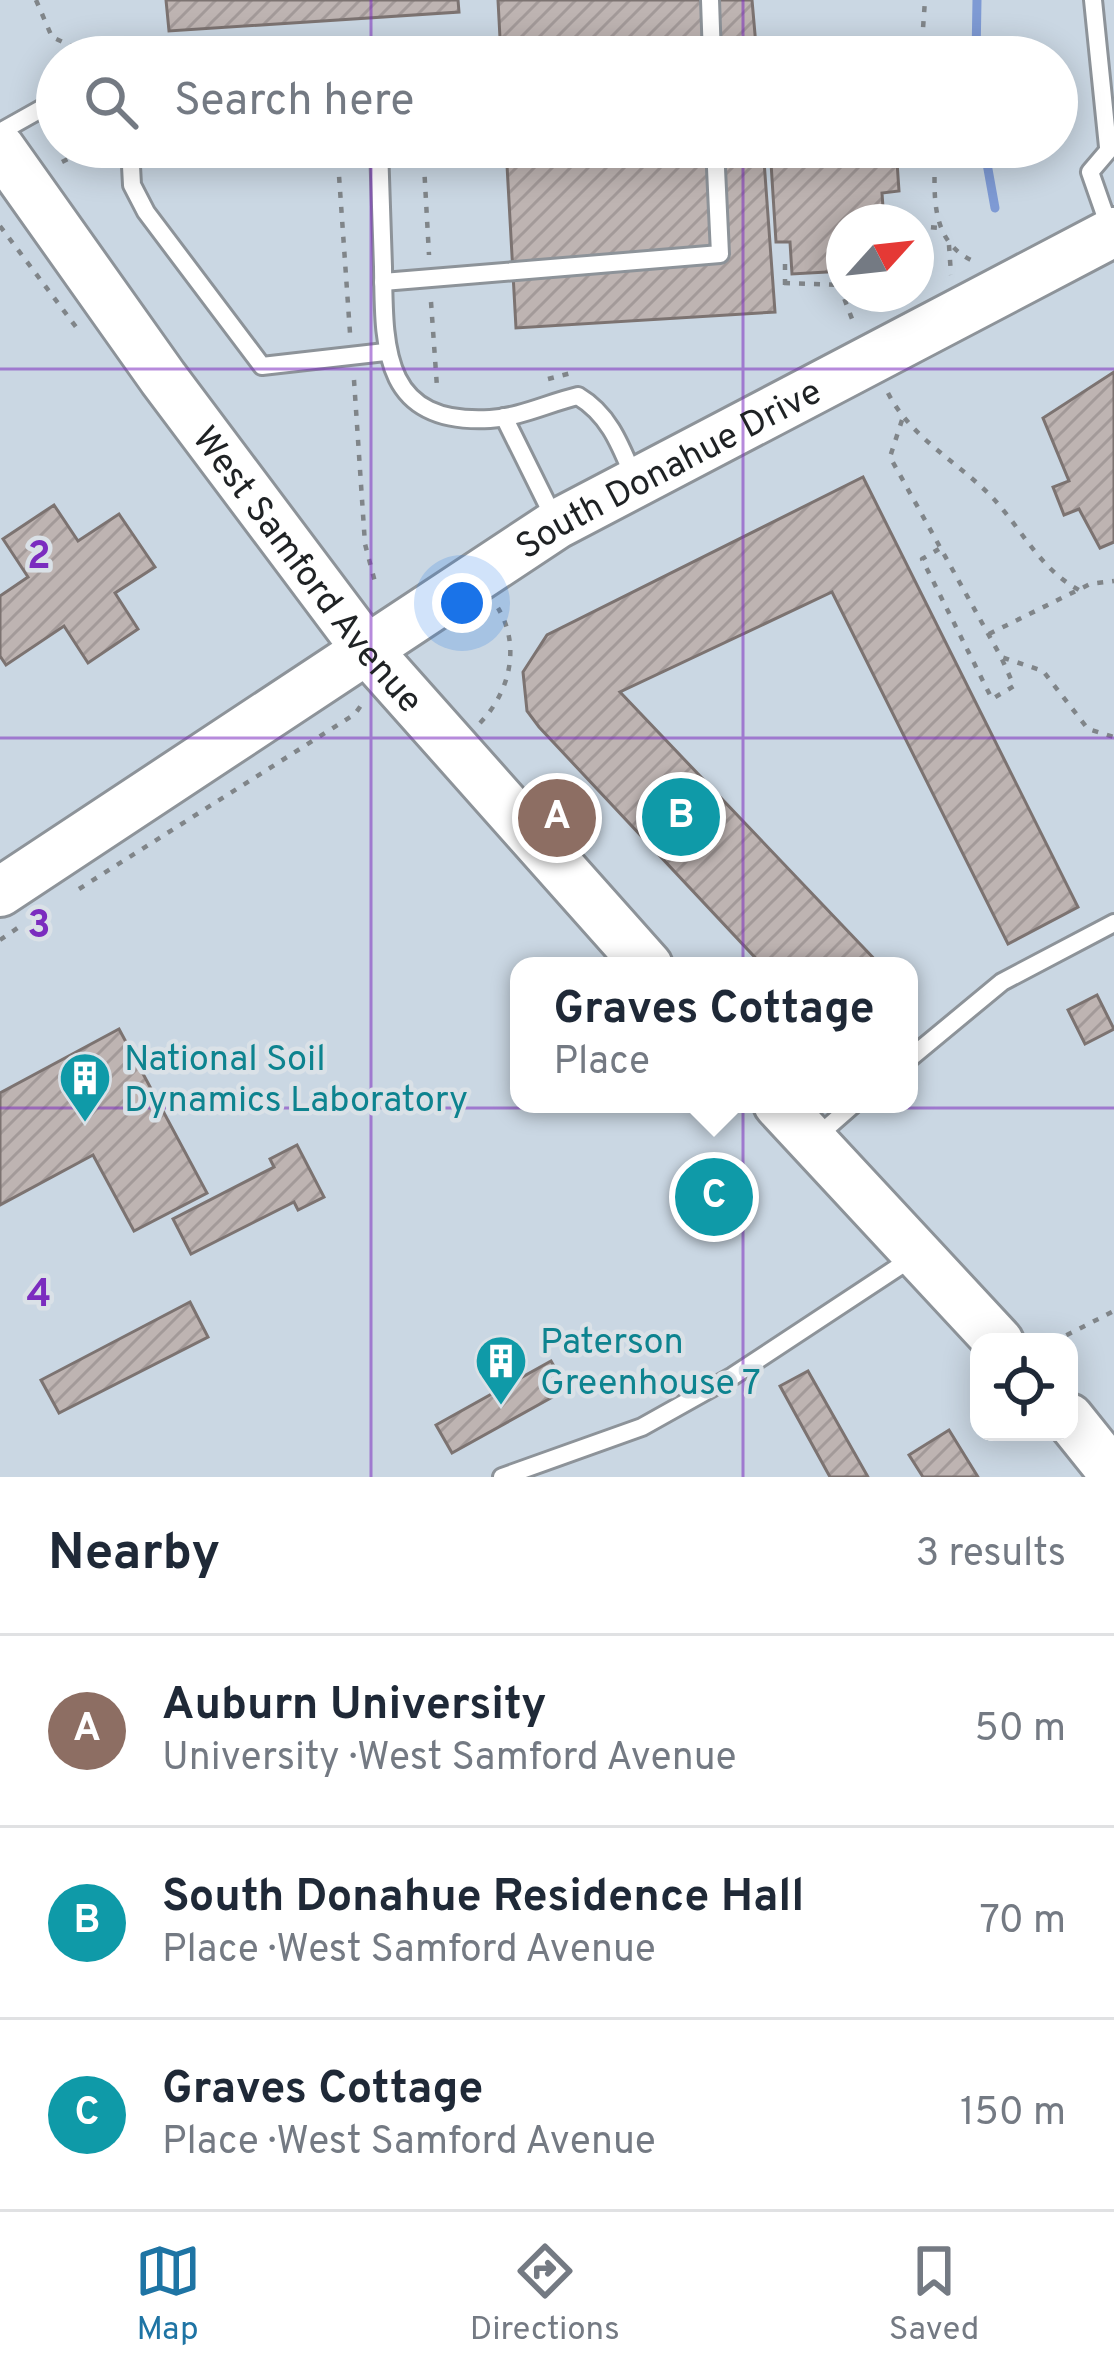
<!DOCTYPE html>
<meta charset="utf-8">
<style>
:root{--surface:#fff;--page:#f2f2f3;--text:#1f2937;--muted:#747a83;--line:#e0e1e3;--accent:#1e74a4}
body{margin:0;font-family:Overpass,sans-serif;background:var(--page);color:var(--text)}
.controls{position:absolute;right:36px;bottom:36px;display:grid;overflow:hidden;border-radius:24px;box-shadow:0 6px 30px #0003}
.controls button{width:108px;height:108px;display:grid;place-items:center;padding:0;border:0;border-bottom:3px solid var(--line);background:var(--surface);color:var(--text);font:60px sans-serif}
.compass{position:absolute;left:826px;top:204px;width:108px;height:108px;border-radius:50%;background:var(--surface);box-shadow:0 6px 30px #0003;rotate:63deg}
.you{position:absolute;left:462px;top:603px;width:42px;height:42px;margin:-30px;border:9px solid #fff;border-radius:50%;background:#1a73e8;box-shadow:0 0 0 18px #1a73e833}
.badge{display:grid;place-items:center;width:78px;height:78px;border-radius:50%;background:var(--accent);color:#fff;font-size:39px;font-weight:700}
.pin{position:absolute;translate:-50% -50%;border:6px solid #fff;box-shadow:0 3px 12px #0006}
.popup{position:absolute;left:510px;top:957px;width:408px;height:156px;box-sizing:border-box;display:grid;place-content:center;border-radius:24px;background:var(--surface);filter:drop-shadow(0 3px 9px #0005);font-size:39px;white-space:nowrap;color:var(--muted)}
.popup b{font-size:45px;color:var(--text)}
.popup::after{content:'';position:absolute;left:50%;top:100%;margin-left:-24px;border:24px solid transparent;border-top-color:var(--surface)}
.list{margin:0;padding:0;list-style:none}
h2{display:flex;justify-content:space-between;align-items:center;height:156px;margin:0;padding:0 48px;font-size:51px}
h2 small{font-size:39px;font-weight:400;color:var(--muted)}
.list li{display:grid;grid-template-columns:78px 1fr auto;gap:36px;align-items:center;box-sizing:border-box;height:192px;padding:0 48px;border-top:3px solid var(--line)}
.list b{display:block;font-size:45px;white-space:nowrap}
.list p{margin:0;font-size:39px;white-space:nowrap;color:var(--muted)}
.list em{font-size:39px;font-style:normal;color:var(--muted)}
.icon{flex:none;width:66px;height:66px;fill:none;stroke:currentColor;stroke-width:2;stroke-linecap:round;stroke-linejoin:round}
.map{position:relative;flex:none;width:1114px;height:1477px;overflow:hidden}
.search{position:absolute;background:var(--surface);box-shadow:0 6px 30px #0003;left:36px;right:36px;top:36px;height:132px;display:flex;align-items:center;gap:30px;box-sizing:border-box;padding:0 42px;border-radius:66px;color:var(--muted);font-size:45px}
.sheet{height:732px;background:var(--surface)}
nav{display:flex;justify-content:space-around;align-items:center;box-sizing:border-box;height:168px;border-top:3px solid var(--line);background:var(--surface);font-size:33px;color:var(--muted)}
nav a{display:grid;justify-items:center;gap:6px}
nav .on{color:var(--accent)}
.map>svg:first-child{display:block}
.built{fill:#cad7e3;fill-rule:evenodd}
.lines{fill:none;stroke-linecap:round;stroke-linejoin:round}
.stream{stroke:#7e9ad4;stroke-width:9}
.building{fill:url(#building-hatch);stroke:#7c7371;stroke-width:3}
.lane-casing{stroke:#8d9399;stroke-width:22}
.secondary-casing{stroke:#8d9399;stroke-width:54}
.path{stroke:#808589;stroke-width:4.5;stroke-dasharray:6 9;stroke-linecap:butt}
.lane{stroke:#fff;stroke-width:16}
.secondary{stroke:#fff;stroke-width:48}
.grid{fill:none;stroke:#7b2cbf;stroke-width:3;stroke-opacity:0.55}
.labels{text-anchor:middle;stroke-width:9;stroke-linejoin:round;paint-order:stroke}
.street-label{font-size:36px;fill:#1f2224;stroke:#dae1e7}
.culture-label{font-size:36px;fill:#0d838f;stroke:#dae1e7;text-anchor:start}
.grid-label{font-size:39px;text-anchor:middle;font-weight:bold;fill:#7b2cbf;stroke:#dae1e7;stroke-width:9;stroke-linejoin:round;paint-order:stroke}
</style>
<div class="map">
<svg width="1114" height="1477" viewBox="0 0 1114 1477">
<defs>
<pattern id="building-hatch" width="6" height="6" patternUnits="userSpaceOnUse" patternTransform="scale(3)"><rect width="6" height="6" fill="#beb4b2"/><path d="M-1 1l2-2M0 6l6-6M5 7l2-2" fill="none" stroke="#a39a99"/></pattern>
</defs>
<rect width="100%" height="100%" fill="#dae1e7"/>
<path class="built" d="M0 0H1114V1477H0ZM57 57H1057V147H57ZM844 222H916V294H844ZM519 966H909V1104H519ZM979 1342H1069V1432H979Z"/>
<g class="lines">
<g class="stream">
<path d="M976 57 977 0"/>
<path d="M984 147 995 208"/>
</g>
</g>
<g class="building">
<path d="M166 0H458L459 12 169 31Z"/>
<path d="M498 0H752L757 57H501Z"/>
<path d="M506 147H763L775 312 516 328Z"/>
<path d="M770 147H896L899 191 882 193 884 222H844V271L792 274 790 242H776Z"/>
<path d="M1114 372V542L1100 548 1079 509 1064 515 1053 487 1069 481 1043 418Z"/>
<path d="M863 477 1078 907 1008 944 832 592 620 692 881 966H763L539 727 527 711 523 672 547 635Z"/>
<path d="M54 505 78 541 119 514 155 567 115 593 138 629 88 663 64 626 6 665 0 656V596L28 577 3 539Z"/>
<path d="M1097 995 1114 1029 1085 1044 1068 1010Z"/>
<path d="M119 1029 207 1193 134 1231 93 1155 0 1205V1093Z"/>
<path d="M297 1145 324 1197 298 1210 294 1202 191 1254 173 1219 274 1167 270 1159Z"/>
<path d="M710 1167 718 1177 728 1169 743 1188 735 1193 743 1203 718 1224 708 1212 699 1219 683 1189Z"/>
<path d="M190 1302 208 1337 59 1413 41 1380Z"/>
<path d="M551 1361 567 1389 452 1453 436 1425Z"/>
<path d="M808 1371 868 1477H830L780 1386Z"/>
<path d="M949 1430 978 1477H923L909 1455Z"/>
</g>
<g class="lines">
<g class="lane-casing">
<g id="lane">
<path d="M710 0 712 57"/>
<path d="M1093 0 1108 147"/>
<path d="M0 132 57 100"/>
<path d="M130 147 132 185 146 212 262 366 385 352"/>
<path d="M379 147C380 187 382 227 383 267 384 349 382 425 490 419 521 417 548 403 578 396 610 415 621 447 635 480"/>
<path d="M1111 232 1090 172 1113 145"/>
<path d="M383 282 720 254 715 147"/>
<path d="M504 417 554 518"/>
<path d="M909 1059 1002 982 1114 923"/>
<path d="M813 1140 854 1104"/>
<path d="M502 1477 642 1427 733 1376 912 1258"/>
</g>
</g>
<g class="secondary-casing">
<g id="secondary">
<path id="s1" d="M0 148 163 378 367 650 648 966"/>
<path id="s2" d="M0 892 557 524 1114 232"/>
<path d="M778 1104 999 1342"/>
<path d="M1069 1418 1114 1474"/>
</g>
</g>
<g class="path">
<path d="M36 0 52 37 78 49 386 57"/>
<path d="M921 57 925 0"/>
<path d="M337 147 350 333"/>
<path d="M423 147 429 255"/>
<path d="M935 147C935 191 927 241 975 262"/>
<path d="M62 162 92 147"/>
<path d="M884 221 890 222"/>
<path d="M0 226 76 327"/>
<path d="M916 226 939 228"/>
<path d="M949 245 951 275"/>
<path d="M785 264V290"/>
<path d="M784 283 844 285"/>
<path d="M839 285 854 324"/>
<path d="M431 302 437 387"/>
<path d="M548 379 571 373"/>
<path d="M354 380 365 544 376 586"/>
<path d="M888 393C910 436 954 460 988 493 1020 525 1038 568 1079 590"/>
<path d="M902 420 890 457 1001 657 1043 671 1088 729 1114 737"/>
<path d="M939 549 922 559 992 699 1014 686 1001 657"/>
<path d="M989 634 1090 584 1114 581"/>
<path d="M480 723C510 692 521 646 498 608"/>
<path d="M79 889 355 714 364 701"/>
<path d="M0 940 19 927"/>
<path d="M1053 1342 1114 1311"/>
</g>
<use href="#lane" class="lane"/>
<use href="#secondary" class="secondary"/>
</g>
<path class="grid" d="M371 0V57M743 0V57M371 147V1477M743 147V1477M0 369H1114M0 738H1114M0 1108H1114"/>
<defs>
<g id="building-pin" transform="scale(2.7)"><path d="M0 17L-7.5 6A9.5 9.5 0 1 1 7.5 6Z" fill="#0f9aa8" stroke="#dae1e7"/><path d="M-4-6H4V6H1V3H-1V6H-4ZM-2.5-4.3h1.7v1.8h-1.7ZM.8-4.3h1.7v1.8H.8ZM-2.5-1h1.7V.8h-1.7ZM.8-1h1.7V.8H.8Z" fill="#fff"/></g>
</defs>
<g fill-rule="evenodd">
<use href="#building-pin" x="85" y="1078"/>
<use href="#building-pin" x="501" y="1361"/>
</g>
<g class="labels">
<g class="street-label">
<text dy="13" stroke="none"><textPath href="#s2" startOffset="792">South Donahue Drive</textPath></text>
<text dy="13" stroke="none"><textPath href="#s1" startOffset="522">West Samford Avenue</textPath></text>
</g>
<g class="culture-label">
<text x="124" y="1070">National Soil<tspan x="124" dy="41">Dynamics Laboratory</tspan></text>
<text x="540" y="1353">Paterson<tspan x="540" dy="41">Greenhouse 7</tspan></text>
</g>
</g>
<g class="grid-label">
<text x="39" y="568">2</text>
<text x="39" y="937">3</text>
<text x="39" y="1306">4</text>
</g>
</svg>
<div class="controls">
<button><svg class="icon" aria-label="locate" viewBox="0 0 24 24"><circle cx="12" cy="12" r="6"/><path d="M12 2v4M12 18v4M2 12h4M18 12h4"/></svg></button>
</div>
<svg class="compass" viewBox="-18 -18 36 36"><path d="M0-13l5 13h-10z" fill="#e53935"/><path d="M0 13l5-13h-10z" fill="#747a83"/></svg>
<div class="you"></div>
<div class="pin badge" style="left:557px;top:818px;background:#8d6e63">A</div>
<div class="pin badge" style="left:681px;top:817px;background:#0f9aa8">B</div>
<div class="pin badge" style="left:714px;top:1197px;background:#0f9aa8">C</div>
<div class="popup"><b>Graves Cottage</b>Place</div>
<div class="search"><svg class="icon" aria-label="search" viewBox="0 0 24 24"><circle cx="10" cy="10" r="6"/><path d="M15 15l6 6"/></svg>Search here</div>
</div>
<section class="sheet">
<h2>Nearby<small>3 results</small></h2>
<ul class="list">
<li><span class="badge" style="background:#8d6e63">A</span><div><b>Auburn University</b><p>University · West Samford Avenue</p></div><em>50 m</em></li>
<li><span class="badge" style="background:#0f9aa8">B</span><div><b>South Donahue Residence Hall</b><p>Place · West Samford Avenue</p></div><em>70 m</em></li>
<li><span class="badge" style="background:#0f9aa8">C</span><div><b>Graves Cottage</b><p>Place · West Samford Avenue</p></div><em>150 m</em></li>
</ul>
</section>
<nav>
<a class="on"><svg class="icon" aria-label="map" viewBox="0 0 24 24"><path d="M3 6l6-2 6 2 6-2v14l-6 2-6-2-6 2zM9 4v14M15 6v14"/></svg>Map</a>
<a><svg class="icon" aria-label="directions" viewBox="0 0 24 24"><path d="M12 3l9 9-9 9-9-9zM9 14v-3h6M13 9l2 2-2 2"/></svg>Directions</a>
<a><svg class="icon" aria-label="saved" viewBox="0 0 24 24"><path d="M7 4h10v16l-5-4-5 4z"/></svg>Saved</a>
</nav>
